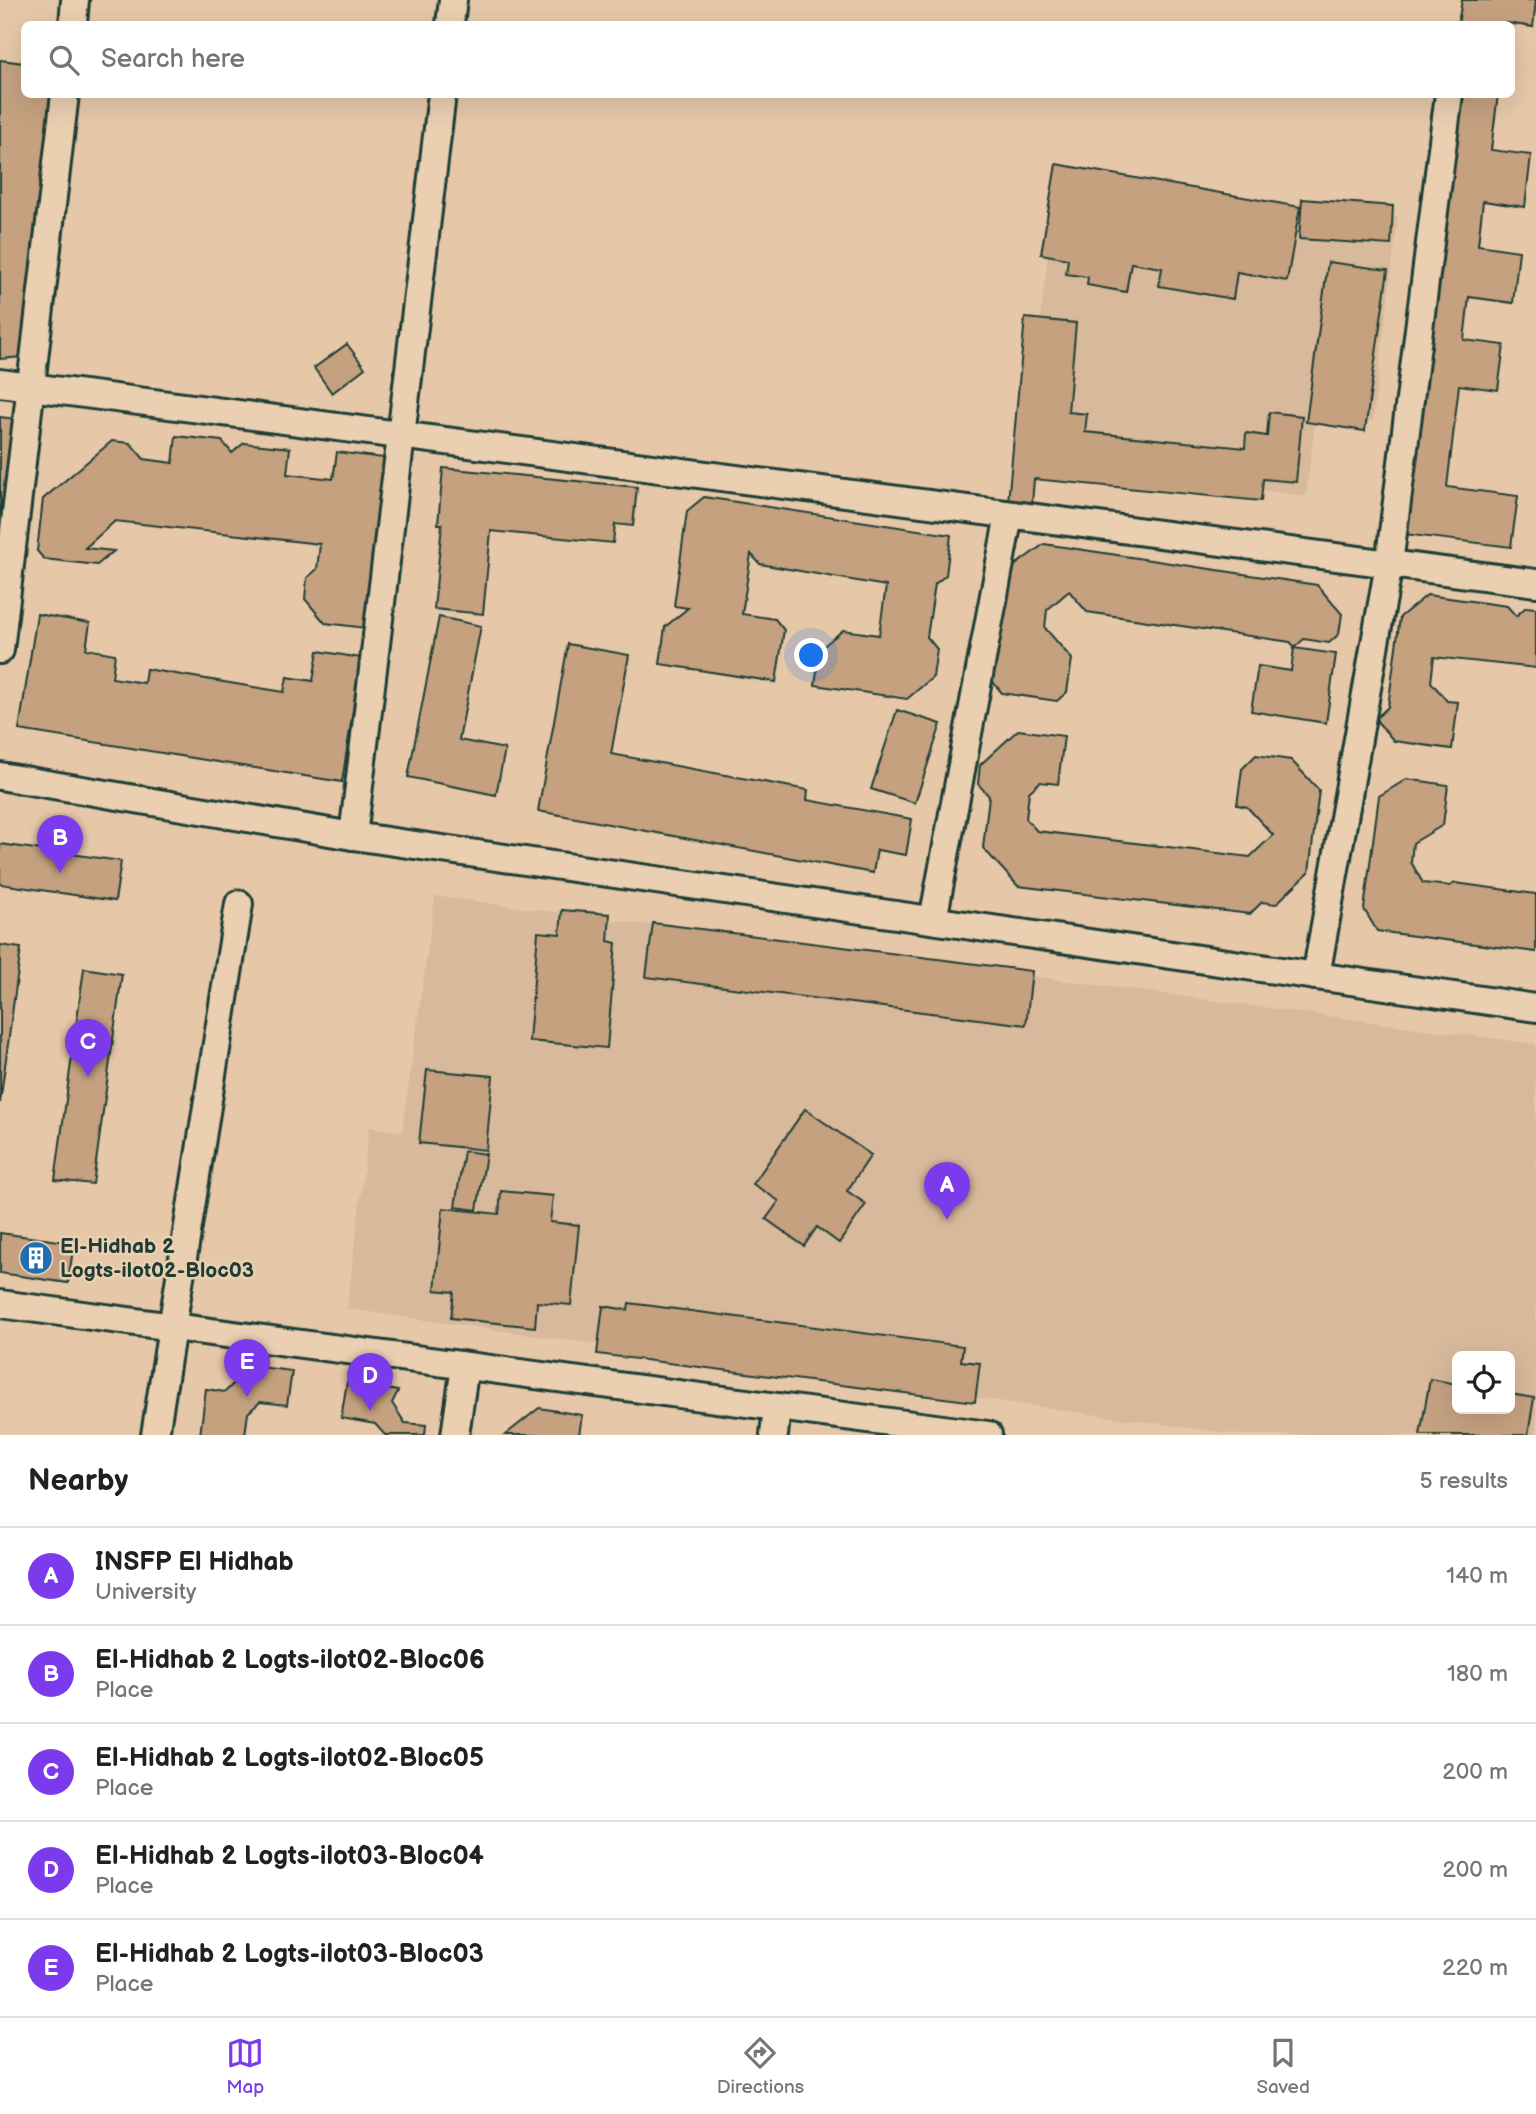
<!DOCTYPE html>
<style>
:root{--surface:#fff;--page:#f2f2f2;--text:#202124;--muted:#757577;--line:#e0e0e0;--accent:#7c3aed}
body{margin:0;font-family:"Balsamiq Sans",sans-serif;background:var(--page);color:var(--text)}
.controls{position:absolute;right:21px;bottom:21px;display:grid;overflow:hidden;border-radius:10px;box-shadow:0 7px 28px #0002}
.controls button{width:63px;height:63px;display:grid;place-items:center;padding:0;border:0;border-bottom:2px solid var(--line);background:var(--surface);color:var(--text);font:35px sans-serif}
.you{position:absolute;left:812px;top:656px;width:24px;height:24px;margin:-18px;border:5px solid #fff;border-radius:50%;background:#1a73e8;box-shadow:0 0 0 10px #1a73e833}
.badge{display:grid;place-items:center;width:46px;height:46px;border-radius:50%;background:var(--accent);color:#fff;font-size:23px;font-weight:700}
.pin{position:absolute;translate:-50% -58px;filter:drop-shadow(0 2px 4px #0008)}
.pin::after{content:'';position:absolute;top:37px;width:24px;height:21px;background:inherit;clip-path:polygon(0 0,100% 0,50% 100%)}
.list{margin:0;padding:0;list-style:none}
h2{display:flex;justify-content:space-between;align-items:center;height:91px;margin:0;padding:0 28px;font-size:30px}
h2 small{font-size:23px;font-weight:400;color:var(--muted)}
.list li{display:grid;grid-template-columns:46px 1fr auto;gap:21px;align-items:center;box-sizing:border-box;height:98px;padding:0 28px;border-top:2px solid var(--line)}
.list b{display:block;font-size:26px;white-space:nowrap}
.list p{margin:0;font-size:23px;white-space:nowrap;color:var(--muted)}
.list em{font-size:23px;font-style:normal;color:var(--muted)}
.icon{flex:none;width:38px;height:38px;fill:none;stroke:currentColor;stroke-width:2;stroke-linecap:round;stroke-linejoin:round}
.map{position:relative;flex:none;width:1536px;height:1435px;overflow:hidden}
.search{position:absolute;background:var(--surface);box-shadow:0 7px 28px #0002;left:21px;right:21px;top:21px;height:77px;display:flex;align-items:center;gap:18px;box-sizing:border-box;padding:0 24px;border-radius:10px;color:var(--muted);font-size:26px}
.sheet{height:581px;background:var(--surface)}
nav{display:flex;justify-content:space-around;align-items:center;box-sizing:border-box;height:98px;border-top:2px solid var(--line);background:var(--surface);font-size:19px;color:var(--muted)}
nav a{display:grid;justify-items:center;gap:4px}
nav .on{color:var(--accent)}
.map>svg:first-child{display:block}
.built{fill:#d8b99b;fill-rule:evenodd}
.building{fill:#c5a180;stroke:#1f3d34;stroke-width:2}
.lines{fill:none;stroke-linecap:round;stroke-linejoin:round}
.minor-casing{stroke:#1f3d34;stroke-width:32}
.minor{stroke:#eacfb1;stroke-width:26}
.labels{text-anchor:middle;stroke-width:5;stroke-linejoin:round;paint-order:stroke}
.poi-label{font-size:21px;font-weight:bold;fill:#1f3d34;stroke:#eacfb1;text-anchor:start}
</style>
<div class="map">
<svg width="1536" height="1435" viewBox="0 0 1536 1435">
<rect width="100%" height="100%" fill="#e6c8a9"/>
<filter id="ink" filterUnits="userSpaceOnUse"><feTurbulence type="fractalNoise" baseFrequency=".0143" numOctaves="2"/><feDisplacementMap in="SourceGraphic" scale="14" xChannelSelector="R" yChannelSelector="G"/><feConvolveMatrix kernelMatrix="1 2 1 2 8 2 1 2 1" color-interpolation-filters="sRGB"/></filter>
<g filter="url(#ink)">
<g class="built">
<path d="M1058 174 1398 217 1373 421 1316 414 1306 496 1062 465 1029 410Z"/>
<path d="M435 896 1536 1044V1435H1239L347 1309 369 1127 402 1132ZM1457 1356H1510V1409H1457Z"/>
</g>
<g class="building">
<path d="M1462 0H1536L1533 27 1507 23 1458 24Z"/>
<path d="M0 60 24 63V94H63L23 357 0 359Z"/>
<path d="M1450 94H1498L1491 150 1531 155 1525 207 1483 201 1478 245 1519 251 1513 303 1469 297 1464 340 1504 345 1498 390 1459 385 1447 487 1518 496 1511 547 1395 533Z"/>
<path d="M1056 164 1300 207 1287 281 1237 272 1233 299 1159 286 1162 268 1131 263 1126 292 1087 285 1088 277 1066 274 1068 259 1041 254Z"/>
<path d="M1302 199 1393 206 1391 245 1299 239Z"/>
<path d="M1328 262 1388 270 1365 431 1306 422Z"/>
<path d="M1025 318 1076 323 1068 412 1087 414 1085 432 1245 448 1246 433 1267 436 1269 412 1302 416 1296 482 1263 479 1261 501 1034 479 1032 504 1008 502Z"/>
<path d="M347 344 365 368 332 393 314 368Z"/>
<path d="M0 417 16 419 0 515Z"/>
<path d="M176 436 222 441 232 453 244 443 290 448 287 474 333 479 337 452 384 458 366 628 325 623 305 599 307 578 317 569 320 544 115 521 85 548 114 551 97 565 44 559 37 551 43 499 112 441 130 443 144 459 173 463Z"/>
<path d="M443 468 637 487 633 526 615 524 613 543 491 531 483 614 434 609 442 524H438Z"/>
<path d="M704 497 951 535 946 575 935 584 927 637 937 649 933 677 907 699 815 685 820 649 843 630 879 635 886 586 760 564 751 554 742 614 775 619 784 630 776 682 660 664 665 627 688 608 674 606 687 511Z"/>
<path d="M1044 544 1317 585 1342 614 1339 634 1329 643 1304 639 1295 647 1290 642 1087 612 1069 591 1047 610 1045 628 1072 659 1067 692 1057 701 1002 693 988 676 1006 572Z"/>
<path d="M1427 595 1507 606 1516 616 1526 607 1536 608V668L1434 657 1431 682 1447 701 1458 702 1452 749 1394 741 1375 719 1388 707 1400 617Z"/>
<path d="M37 614 90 623 86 649 115 654 112 678 144 683 146 669 284 692 287 677 313 681 318 651 361 658 342 782 19 730Z"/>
<path d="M439 617 481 626 459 740 505 749 496 795 408 777Z"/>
<path d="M568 644 629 655 611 754 808 790 807 800 912 819 906 855 877 850 873 873 538 811Z"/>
<path d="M1294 648 1336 654 1326 723 1251 711 1258 666 1291 671Z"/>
<path d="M897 710 941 724 915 803 871 789Z"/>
<path d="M1018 730 1064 736 1058 784 1040 782 1029 792 1026 819 1037 831 1250 857 1273 835 1247 807 1237 805 1242 769 1256 755 1291 760 1319 790 1309 872 1276 904 1262 902 1250 914 1018 886 983 848 989 796 978 784 980 765Z"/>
<path d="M1407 779 1448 785 1443 825 1413 843 1411 862 1423 883 1450 886 1455 883 1536 894V952L1377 931 1364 909 1379 796Z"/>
<path d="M0 844 121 861 115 901 0 884Z"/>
<path d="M562 910 610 914 608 941 616 943 607 1048 529 1041 538 932 560 934Z"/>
<path d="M653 923 1032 971 1026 1025 646 977Z"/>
<path d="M0 945 21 948 0 1103Z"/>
<path d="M84 968 122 974 93 1184 55 1180Z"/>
<path d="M427 1070 493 1076 486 1150 419 1143Z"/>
<path d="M805 1109 871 1155 847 1191 866 1204 839 1243 817 1227 804 1246 766 1219 779 1201 753 1184Z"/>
<path d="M464 1151 486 1154 477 1210 455 1207Z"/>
<path d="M501 1191 553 1196 550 1222 579 1225 571 1305 537 1302 535 1327 451 1318 454 1292 435 1290 443 1208 499 1214Z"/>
<path d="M0 1233 74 1243 68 1283 0 1273Z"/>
<path d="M629 1303 963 1346 961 1361 980 1363 975 1402 597 1354 603 1306 628 1310Z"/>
<path d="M243 1365 292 1371 287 1405 260 1402 248 1413 245 1435H200L206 1389 225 1392 242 1375Z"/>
<path d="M1430 1379 1457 1384V1409H1510V1394L1534 1398 1528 1435H1420Z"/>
<path d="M347 1382 398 1391 392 1403 405 1423 426 1425 425 1435H385L375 1424 341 1418Z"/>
<path d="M539 1408 582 1415 579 1435H505Z"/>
</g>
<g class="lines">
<g class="minor-casing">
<g id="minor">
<path d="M73 24 75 0"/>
<path d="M450 24 453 0"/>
<path d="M0 383 1536 583"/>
<path d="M0 650 65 94"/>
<path d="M0 776 353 836 1536 1008"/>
<path d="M353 836 442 94"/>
<path d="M933 920 1009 515"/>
<path d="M1316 976 1389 564 1449 94"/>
<path d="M0 1304 988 1435"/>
<path d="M155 1435 239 904"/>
<path d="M455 1435 465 1366"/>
<path d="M774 1435 777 1407"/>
</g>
</g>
<use href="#minor" class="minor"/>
</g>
</g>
<defs>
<g id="building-disc" transform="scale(1.75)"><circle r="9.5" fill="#1f6fb2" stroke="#eacfb1"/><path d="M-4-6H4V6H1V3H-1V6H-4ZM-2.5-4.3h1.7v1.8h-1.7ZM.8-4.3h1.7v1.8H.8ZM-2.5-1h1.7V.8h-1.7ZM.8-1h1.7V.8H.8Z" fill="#fff"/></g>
</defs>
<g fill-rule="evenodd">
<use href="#building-disc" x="36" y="1258"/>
</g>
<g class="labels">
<g class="poi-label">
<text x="60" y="1253">El-Hidhab 2<tspan x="60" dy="24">Logts-ilot02-Bloc03</tspan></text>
</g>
</g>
</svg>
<div class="controls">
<button><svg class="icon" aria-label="locate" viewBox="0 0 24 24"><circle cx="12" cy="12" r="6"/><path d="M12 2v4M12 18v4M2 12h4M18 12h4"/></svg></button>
</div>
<div class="you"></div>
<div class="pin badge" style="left:947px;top:1220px">A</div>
<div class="pin badge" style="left:60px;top:873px">B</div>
<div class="pin badge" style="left:88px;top:1077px">C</div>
<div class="pin badge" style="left:370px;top:1411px">D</div>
<div class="pin badge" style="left:247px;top:1397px">E</div>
<div class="search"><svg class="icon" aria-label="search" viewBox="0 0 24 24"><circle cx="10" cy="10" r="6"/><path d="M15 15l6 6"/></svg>Search here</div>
</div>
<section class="sheet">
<h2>Nearby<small>5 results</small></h2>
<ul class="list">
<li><span class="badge">A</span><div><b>INSFP El Hidhab</b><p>University</p></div><em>140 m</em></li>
<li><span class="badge">B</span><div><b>El-Hidhab 2 Logts-ilot02-Bloc06</b><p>Place</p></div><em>180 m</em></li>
<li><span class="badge">C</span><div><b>El-Hidhab 2 Logts-ilot02-Bloc05</b><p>Place</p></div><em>200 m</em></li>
<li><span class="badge">D</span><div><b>El-Hidhab 2 Logts-ilot03-Bloc04</b><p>Place</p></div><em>200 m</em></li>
<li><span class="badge">E</span><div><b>El-Hidhab 2 Logts-ilot03-Bloc03</b><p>Place</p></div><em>220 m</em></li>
</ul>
</section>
<nav>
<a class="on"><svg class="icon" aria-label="map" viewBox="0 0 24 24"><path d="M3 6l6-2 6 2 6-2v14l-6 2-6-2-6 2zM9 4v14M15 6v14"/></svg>Map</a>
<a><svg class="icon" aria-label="directions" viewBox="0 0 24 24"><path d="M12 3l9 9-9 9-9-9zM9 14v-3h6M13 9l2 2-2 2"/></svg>Directions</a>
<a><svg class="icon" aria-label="saved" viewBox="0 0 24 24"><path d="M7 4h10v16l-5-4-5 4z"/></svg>Saved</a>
</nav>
